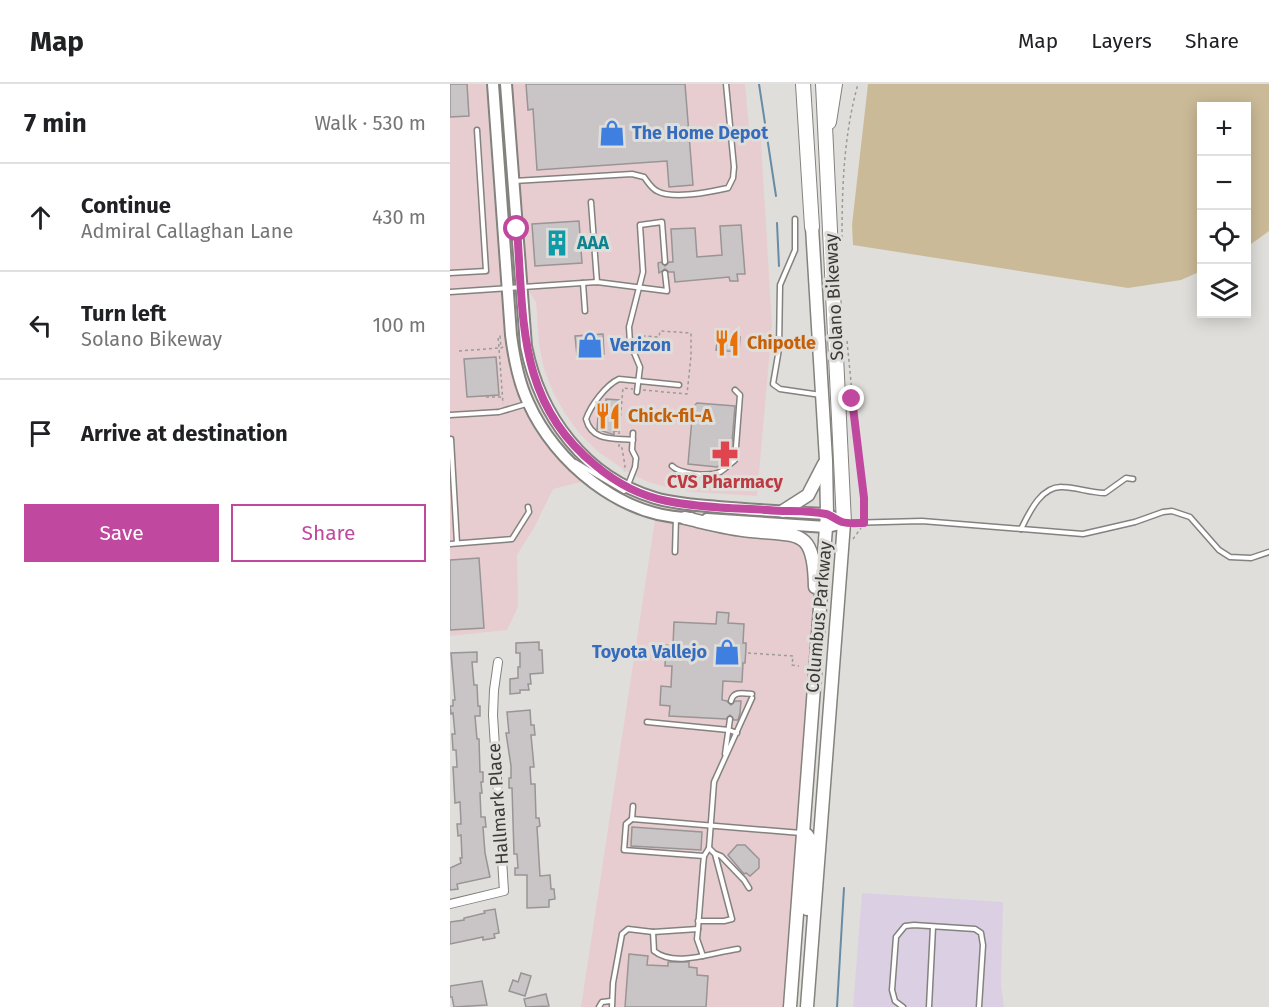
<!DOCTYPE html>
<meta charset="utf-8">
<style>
:root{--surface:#fff;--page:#f2f2f2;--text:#202124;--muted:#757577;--line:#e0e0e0;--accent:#c0499f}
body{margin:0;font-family:"Fira Sans",sans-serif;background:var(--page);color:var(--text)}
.controls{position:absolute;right:18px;top:18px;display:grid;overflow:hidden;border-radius:0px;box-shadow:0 3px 15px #0003}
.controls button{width:54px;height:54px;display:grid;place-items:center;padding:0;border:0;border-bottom:2px solid var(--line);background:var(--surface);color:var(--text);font:30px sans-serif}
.stop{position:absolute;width:18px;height:18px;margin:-14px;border:4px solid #c0499f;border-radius:50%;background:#fff}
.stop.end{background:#c0499f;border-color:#fff;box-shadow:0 2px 6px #0008}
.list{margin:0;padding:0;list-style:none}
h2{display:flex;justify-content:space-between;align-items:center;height:78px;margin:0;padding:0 24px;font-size:26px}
h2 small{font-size:20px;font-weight:400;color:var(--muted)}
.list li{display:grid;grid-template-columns:39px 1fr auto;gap:18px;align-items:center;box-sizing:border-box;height:108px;padding:0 24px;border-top:2px solid var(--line)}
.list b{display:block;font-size:22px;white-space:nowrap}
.list p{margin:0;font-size:20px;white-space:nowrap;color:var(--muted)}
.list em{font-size:20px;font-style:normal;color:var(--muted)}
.actions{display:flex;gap:12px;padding:18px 24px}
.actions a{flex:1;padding:14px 0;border:2px solid var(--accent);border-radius:0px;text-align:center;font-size:21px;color:var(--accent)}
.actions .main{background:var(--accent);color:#fff}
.icon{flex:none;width:33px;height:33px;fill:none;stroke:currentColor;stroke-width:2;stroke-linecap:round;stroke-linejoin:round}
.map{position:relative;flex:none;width:819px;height:923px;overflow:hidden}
header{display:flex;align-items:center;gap:36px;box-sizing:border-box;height:84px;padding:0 30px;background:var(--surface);border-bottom:2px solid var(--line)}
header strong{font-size:28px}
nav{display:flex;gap:33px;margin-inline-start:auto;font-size:21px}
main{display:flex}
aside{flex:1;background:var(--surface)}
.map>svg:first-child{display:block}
.commercial{fill:#e7cdd0}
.industrial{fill:#dbcfe4}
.green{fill:#cbba97}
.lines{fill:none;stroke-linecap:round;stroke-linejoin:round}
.stream{stroke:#678ca5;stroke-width:2}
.building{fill:#c9c4c5;stroke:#999495;stroke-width:1.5}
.service-casing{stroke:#84827e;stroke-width:7}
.minor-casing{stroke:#84827e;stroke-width:10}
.secondary-casing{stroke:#84827e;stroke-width:14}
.primary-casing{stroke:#84827e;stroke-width:15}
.motorway-casing{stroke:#84827e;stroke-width:16}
.path{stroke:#9c9b98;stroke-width:1.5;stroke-dasharray:3 3;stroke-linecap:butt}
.service{stroke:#fff;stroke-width:4}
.minor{stroke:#fff;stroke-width:8}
.secondary{stroke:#fff;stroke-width:10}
.primary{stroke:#fff;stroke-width:12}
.motorway{stroke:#fff;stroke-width:14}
.route{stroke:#c0499f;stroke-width:8}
.labels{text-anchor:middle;stroke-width:6;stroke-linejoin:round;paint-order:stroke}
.shop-label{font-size:18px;font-weight:bold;fill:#366cbe;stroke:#e0deda;text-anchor:start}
.culture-label{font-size:18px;font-weight:bold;fill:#0d838f;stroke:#e0deda;text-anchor:start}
.street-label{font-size:18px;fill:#3b3a38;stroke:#e0deda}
.food-label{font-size:18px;font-weight:bold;fill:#c56008;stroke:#e0deda;text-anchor:start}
.health-label{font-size:18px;font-weight:bold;fill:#be3a42;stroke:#e0deda}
</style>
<header>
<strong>Map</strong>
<nav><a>Map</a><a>Layers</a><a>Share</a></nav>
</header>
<main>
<aside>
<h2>7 min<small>Walk · 530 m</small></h2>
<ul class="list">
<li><svg class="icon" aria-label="ahead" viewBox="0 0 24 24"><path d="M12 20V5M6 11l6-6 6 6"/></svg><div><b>Continue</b><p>Admiral Callaghan Lane</p></div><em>430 m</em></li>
<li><svg class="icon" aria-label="left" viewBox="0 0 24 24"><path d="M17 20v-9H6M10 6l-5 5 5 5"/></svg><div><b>Turn left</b><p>Solano Bikeway</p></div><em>100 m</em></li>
<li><svg class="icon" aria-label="arrive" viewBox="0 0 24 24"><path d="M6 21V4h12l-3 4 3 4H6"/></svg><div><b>Arrive at destination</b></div></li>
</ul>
<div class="actions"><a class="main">Save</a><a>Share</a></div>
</aside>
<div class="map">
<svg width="819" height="923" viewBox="0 0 819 923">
<rect width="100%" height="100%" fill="#e0deda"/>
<g class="commercial">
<path d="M0 0H36L54 252 62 294 72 322 85 346 104 371 131 398 103 405 84 444 67 471 68 523 57 546 0 552Z"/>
<path d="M58 0H295L299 43 311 57 322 242 307 412 242 408 219 404 198 398 176 387 147 367 129 349 114 328 103 308 94 285 89 260 86 218 74 200Z"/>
<path d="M206 429 341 450 358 463 365 498V583L339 923H131Z"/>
</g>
<path class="industrial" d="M412 809 553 818 551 901 554 923H403Z"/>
<path class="green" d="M418 0H819V147L797 163 796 22H752L751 187 731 196 678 204 403 161 402 141Z"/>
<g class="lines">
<g class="stream">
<path d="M309 0 326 112"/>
<path d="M327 139 329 182"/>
<path d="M387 923 394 804"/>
</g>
</g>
<g class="building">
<path d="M0 0H17L19 32 0 33Z"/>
<path d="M76 0H235L243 101 219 103 217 77 87 86 83 25 78 26Z"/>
<path d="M129 137 132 179 85 182 82 140Z"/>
<path d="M291 141 295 190H287L288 197H280L279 193 225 198 224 188H219L215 185 209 189 208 179 211 178 215 182 219 178H223L221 145 245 144 247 173 272 171 270 142Z"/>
<path d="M153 250 154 270 127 272 125 252Z"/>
<path d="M268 251 290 253 289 268 266 266Z"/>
<path d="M46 273 49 311 17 313 14 275Z"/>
<path d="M156 315 170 316 167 347H164V351L147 345 149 320 150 318 156 319Z"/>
<path d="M247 319 285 322 281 371 267 383 238 380 243 323Z"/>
<path d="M29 474 34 544 0 546V476Z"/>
<path d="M267 528 279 529 278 539 294 540 293 559H296V564L295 579H293L292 598 273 597 272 616 277 617 281 621 285 617H291L290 629 288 636H284L280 631 276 635 219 632 220 622 210 621 211 602 221 603 222 582H215L216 561 223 562 224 538 266 540Z"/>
<path d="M89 558V566H92L93 589 80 590 81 600H78L79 606H70V609L60 610V595L68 594V583H70V569H66V559Z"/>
<path d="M27 568V578H22L24 601H27L28 622H30V632H25L27 655H29L30 688H33V698H31L32 709H30L31 733H35L36 743H33L35 769 40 793 7 800 8 805 0 806V784L11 779 10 774H12L11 751 8 752 7 740H11L10 718 5 719 3 683H7L6 666H3L2 650H5L3 629 1 630 0 622H3V616H5L1 569Z"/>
<path d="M80 626 81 641H84L85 651H81L84 683H80L81 700H85L86 734H89L90 742 87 743 90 792 100 791 101 805H104L105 815 99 816V823L77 824V791H65V784H68L67 770H64L62 704H59V694H61V682L56 649H59L57 628Z"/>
<path d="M182 743 252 748 251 766 181 762Z"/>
<path d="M287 761H295L309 775V784L300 792 296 789 294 790 278 771Z"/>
<path d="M45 825 49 849 44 850 45 854 33 856V853L0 860V838L14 836V834L35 829 34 827Z"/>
<path d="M179 870 198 872 197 881 218 882V878H239V883L247 884V891L258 892 256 923H175Z"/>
<path d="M71 889 81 892 75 912 59 907 63 896 68 898Z"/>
<path d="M32 897 37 921 4 923 2 913H0V902Z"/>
<path d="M96 910 99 922 76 923 74 915Z"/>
</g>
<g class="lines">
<g class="service-casing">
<g id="service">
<path d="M64 97 182 90 194 93C198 98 201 104 207 107 223 116 260 108 278 104L283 94 284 83 276 0"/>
<path d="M141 118 147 198"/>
<path d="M345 135V166L330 201 329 265 323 300 330 305 371 311"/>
<path d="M0 189 36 187 27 46"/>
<path d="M133 199 135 227"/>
<path d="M0 208 147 198 217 207 215 189"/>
<path d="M187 308 190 283 180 259 179 243 193 188 190 141 212 138 215 178"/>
<path d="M0 331 49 328 76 320"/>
<path d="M1 355 7 459"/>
<path d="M183 356C164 354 142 358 136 335 141 321 156 301 169 295L229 301"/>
<path d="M125 378 174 407 176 406 185 383 186 374 182 366 183 349"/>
<path d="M222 382C230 390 259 393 270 388 275 385 280 380 285 376L290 311 285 306"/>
<path d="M396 439 472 437 633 450 685 438 713 428 722 427 740 433 769 466 780 473 801 474 819 468"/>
<path d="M571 445C579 429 591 402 612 403 626 403 640 409 655 409L676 394 683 395"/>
<path d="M0 460 62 455 79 428 78 423"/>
<path d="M225 468 226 433"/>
<path d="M281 617C283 607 293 609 302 610"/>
<path d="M197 638 279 646 287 649"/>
<path d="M275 670 280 635"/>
<path d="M183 722 182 735 176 740 174 766 254 772"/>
<path d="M182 735 351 749"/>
<path d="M266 770 271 772 294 796 299 804"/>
<path d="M248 837H274L282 835 265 770 259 764 264 698 302 614"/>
<path d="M203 848 204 867C225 884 263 868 288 865"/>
<path d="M253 872 247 855 248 845 253 782 254 772 259 764"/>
<path d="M149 923 152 918 161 917"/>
<path d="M162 923 163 899 172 850 178 845 203 848 248 845"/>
<path d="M453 923 445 917 442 906 446 853 455 842 464 841 525 845 531 849 533 861 529 923"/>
<path d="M479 923 483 843"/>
</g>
</g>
<g class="minor-casing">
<path id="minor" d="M0 820 54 807 43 631 44 606 48 578"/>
</g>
<g class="secondary-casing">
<g id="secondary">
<path d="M43 0 61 251C64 274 68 297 78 318 105 379 172 434 241 434"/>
<path d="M56 0 76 262C90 332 135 393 205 414 225 420 247 421 268 423 304 426 341 428 377 430L394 439"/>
<path d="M257 435 376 443 394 439"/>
</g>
</g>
<g class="primary-casing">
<g id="primary">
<path d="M333 427 358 411 374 380"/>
<path d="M235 434C257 439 279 445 301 447 350 452 364 444 365 503"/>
<path d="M353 749 357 751 361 757 357 825"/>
<path d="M340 923 377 430 376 376 362 143"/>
<path d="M357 923 394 439"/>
</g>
</g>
<g class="motorway-casing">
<g id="motorway">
<path d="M353 0 362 143"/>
<path d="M373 0 394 439"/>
<path d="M379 38 385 0"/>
</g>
</g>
<g class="path">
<path d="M392 154C392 101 394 50 408 0"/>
<path d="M397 257 414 432"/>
<path d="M49 263 48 253 50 252 51 264 53 263"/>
<path d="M9 267 49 264 53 320"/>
<path d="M193 306 237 310 241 272V249L210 247 209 253 194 252"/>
<path d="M36 313H51"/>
<path d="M169 350 173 304 183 305"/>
<path d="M169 360V364H172L175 382 174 387"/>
<path d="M403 455 411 444"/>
<path d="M298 569 343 572 342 581 349 582"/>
</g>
<use href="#service" class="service"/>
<use href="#minor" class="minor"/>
<use href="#secondary" class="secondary"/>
<use href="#primary" class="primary"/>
<use href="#motorway" class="motorway"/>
</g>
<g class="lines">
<path class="route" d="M67 145C74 235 67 318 145 381 165 398 191 412 217 417 250 424 284 424 317 426 336 428 357 426 376 430 381 431 386 436 392 438 399 440 407 439 414 439V414L402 315"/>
</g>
<defs>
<g id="shop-bare" transform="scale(2.07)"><path d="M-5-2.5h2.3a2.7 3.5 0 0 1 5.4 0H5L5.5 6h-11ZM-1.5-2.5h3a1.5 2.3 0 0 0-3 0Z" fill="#3f7fe0" stroke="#e0deda" stroke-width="2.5" paint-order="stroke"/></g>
<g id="building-bare" transform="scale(2.07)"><path d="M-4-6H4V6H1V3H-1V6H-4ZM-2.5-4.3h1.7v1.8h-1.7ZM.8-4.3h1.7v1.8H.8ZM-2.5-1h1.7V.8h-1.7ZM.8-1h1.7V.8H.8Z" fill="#0f9aa8" stroke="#e0deda" stroke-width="2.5" paint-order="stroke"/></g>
<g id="restaurant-bare" transform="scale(2.07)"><path d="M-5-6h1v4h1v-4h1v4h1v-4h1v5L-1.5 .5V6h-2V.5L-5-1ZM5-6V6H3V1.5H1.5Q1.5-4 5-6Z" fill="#e8710a" stroke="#e0deda" stroke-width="2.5" paint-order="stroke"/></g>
<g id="pharmacy-bare" transform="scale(2.07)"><path d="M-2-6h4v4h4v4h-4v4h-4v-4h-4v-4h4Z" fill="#e0444e" stroke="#e0deda" stroke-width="2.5" paint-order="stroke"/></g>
</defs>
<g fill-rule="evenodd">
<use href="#shop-bare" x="162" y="49"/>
<use href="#building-bare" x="107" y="159"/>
<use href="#restaurant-bare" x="277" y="259"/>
<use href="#shop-bare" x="140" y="261"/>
<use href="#restaurant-bare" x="158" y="332"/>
<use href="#pharmacy-bare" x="275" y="370"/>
<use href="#shop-bare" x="277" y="568"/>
</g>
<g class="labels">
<g class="shop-label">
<text x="182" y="55">The Home Depot</text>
<text x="160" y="267">Verizon</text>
<text x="257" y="574" text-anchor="end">Toyota Vallejo</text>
</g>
<g class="culture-label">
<text x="127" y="165">AAA</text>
</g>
<g class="street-label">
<text transform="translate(384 213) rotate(-93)" y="6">Solano Bikeway</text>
<text transform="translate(369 533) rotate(-85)" y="6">Columbus Parkway</text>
<text transform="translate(48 720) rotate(-94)" y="6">Hallmark Place</text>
</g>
<g class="food-label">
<text x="297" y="265">Chipotle</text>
<text x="178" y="338">Chick-fil-A</text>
</g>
<g class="health-label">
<text x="275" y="404">CVS Pharmacy</text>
</g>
</g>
</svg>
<div class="controls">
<button>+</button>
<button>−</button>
<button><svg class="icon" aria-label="locate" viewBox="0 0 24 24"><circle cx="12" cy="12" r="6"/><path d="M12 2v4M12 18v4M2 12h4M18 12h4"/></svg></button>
<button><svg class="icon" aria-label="layers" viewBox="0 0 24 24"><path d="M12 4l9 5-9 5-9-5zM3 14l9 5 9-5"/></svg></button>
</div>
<div class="stop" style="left:67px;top:145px"></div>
<div class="stop end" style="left:402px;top:315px"></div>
</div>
</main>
